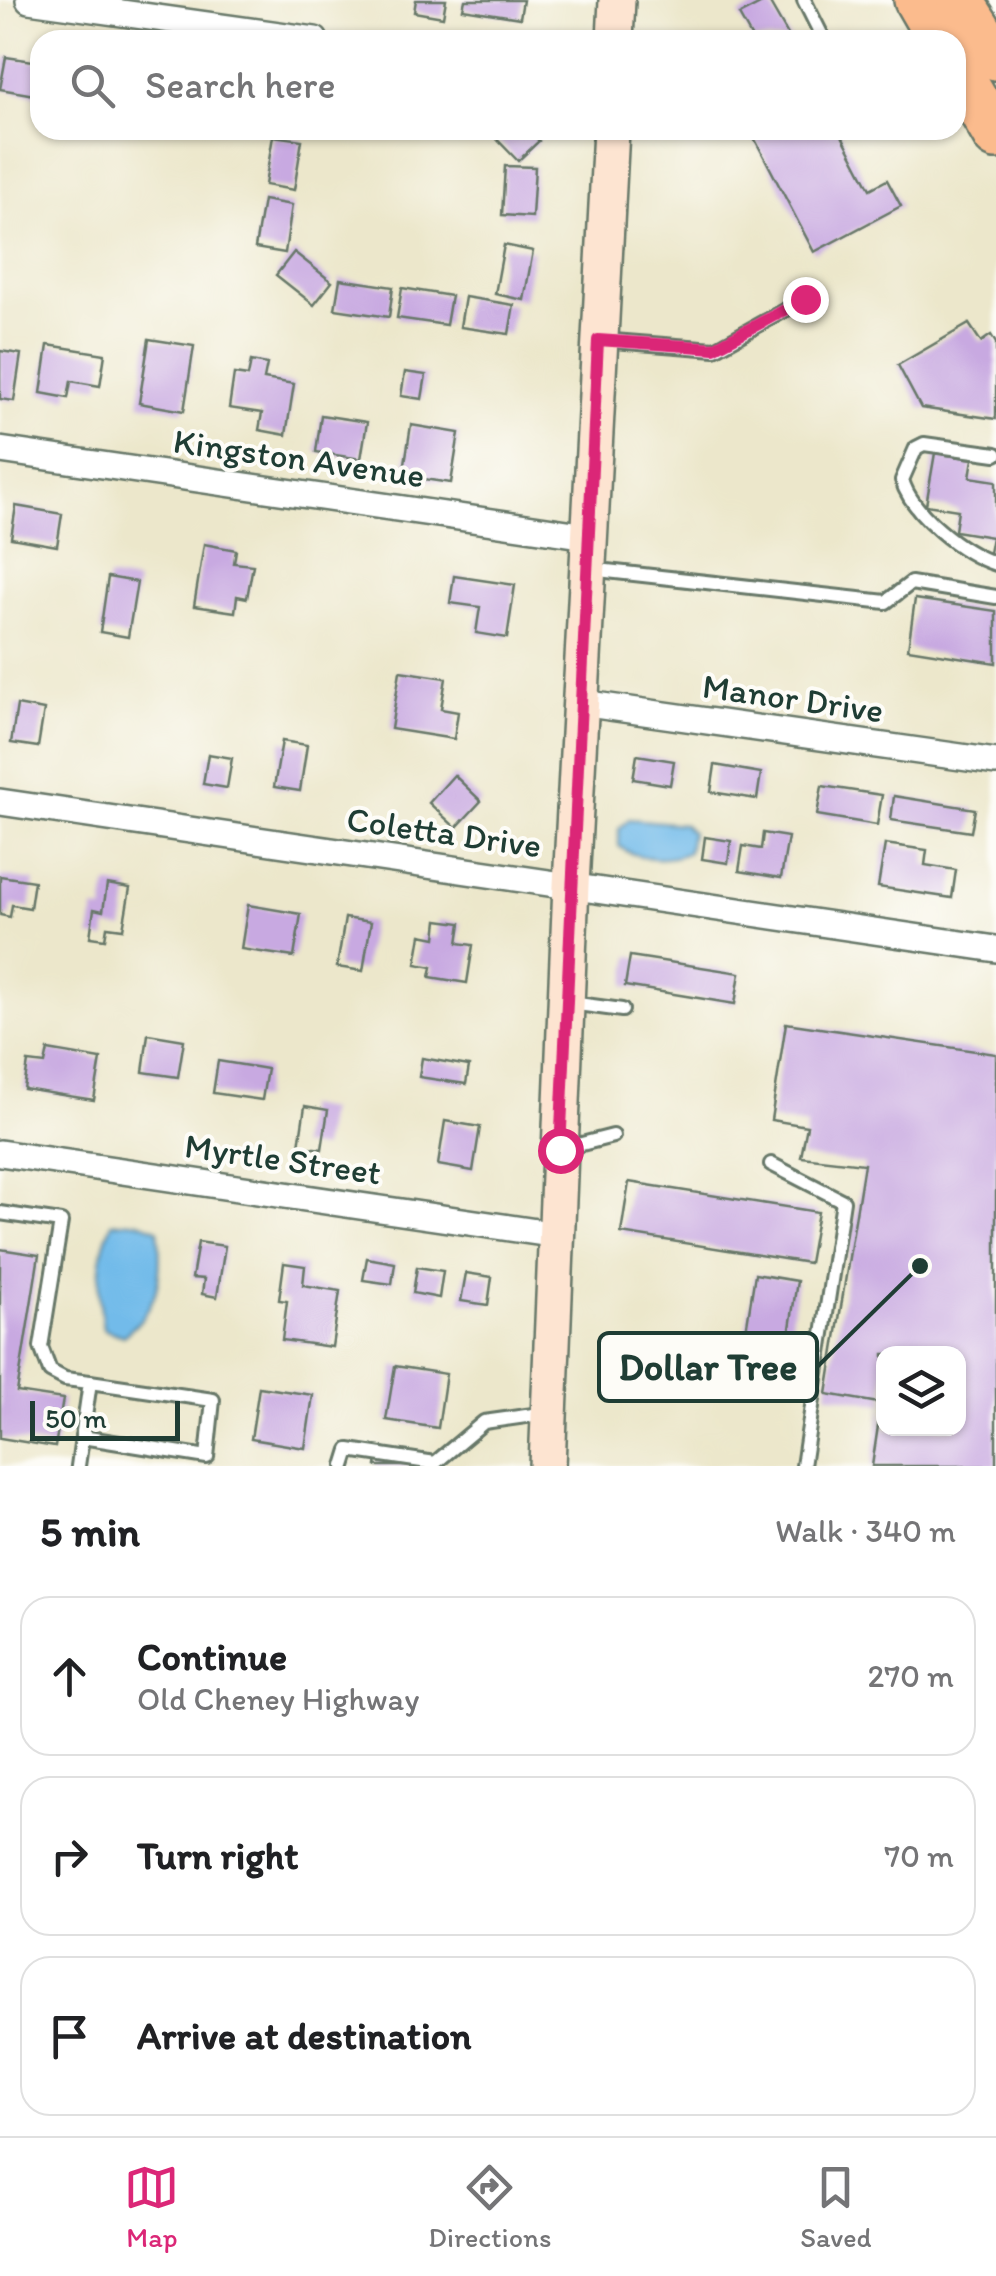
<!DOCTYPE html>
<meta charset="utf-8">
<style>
:root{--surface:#fff;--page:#f6f6f6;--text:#202124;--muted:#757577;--line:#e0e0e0;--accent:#db2777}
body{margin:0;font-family:Itim,sans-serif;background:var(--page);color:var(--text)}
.controls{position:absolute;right:30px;bottom:30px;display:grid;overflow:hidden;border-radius:20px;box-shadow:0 2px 8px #0004}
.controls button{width:90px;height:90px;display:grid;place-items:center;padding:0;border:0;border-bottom:2px solid var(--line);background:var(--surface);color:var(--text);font:50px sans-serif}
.scale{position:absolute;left:30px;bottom:25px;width:150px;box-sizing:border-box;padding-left:10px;border:5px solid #1f3d34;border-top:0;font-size:28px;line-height:35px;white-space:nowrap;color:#1f3d34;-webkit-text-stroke:8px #fdfcf7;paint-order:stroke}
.stop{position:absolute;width:30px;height:30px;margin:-22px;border:8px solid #db2777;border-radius:50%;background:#fff}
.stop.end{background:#db2777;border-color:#fff;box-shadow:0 2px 10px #0008}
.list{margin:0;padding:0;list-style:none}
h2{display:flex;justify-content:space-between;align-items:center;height:130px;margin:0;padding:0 40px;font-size:42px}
h2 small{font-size:32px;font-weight:400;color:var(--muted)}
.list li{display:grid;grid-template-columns:65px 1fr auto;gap:30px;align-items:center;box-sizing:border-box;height:160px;margin:0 20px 20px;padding:0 20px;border:2px solid var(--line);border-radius:30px}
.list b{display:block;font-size:38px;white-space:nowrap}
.list p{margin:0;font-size:32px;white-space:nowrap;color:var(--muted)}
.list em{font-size:32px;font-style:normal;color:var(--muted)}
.icon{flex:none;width:55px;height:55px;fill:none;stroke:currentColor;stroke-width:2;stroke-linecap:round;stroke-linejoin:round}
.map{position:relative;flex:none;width:996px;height:1466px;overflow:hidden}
.search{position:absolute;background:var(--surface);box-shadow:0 2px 8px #0004;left:30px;right:30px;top:30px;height:110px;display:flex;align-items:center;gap:25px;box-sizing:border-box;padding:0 35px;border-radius:30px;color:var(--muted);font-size:38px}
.sheet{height:670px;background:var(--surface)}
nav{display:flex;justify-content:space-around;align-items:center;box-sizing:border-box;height:140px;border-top:2px solid var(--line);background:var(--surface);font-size:28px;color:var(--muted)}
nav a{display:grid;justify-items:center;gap:5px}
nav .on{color:var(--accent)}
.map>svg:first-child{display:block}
.water{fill:#72bbea;stroke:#487c8f;stroke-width:2.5}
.building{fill:#c8a9e1}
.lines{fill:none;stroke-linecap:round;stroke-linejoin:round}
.lane-casing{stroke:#677869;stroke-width:18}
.street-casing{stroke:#677869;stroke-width:30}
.secondary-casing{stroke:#677869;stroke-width:40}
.highway-casing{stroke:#677869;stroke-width:50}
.lane{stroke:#fff;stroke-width:12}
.street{stroke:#fff;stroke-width:25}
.secondary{stroke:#fde4d1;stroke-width:35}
.highway{stroke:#fbbb8d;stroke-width:45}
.route{stroke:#db2777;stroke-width:12}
.labels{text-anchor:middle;stroke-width:8;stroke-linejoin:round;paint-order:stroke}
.street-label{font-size:35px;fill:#1f3d34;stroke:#fdfcf7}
.leader{fill:none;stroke:#1f3d34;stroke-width:4}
.callout-dot{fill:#1f3d34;stroke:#fdfcf7;stroke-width:4}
.callout{fill:#fdfcf7;stroke:#1f3d34;stroke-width:4}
.callout-label{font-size:38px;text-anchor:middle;font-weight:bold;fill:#1f3d34}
</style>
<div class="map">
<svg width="996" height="1466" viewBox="0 0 996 1466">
<rect width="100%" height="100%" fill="#fdfcf7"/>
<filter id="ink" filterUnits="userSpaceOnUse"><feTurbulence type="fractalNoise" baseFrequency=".01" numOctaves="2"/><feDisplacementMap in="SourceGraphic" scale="20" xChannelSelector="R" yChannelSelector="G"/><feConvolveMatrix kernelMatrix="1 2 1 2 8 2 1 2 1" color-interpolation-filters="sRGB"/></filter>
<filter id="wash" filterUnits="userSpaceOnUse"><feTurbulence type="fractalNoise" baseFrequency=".0048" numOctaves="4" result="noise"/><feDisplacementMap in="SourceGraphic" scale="40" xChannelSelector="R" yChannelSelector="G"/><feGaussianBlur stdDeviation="2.25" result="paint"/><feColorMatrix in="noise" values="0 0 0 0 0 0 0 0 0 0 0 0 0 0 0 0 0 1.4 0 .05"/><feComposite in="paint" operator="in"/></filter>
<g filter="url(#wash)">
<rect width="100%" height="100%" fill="#ece7cb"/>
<g class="water">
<path d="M629 819 683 824 691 832 688 852C670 862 635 860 619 846V829Z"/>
<path d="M136 1221 158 1229C163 1274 160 1308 123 1336L103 1329C98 1294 96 1255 112 1223Z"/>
</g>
<g id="blocks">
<g class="building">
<path d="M416 0H446L443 17 414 12Z"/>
<path d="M465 0H523L520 18 463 9Z"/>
<path d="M768 0 791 40H753L739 15Z"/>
<path d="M6 57 40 62V96L0 89Z"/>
<path d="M488 130H529L539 141 518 161Z"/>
<path d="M750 130H839L870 189 887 180 901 206 814 252Z"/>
<path d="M273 136 302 140 294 190 265 185Z"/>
<path d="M505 166 535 167 532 217 502 215Z"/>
<path d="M263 200 292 205 285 253 255 248Z"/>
<path d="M504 245 533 251 524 300 495 294Z"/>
<path d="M294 252 332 282 314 305 276 275Z"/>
<path d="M340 279 393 287 389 317 335 309Z"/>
<path d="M402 288 451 296 446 325 397 318Z"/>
<path d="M465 297 514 305 509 334 460 327Z"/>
<path d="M969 324 981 342 991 335 996 343V419L921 408 898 365Z"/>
<path d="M149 339 194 346 184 411 139 403Z"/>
<path d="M48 345 105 354 100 386 71 381 68 398 41 393Z"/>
<path d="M0 351 21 354 14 401 0 399Z"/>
<path d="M251 361 267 364 264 379 294 384 286 435 259 430 262 413 229 408 234 374 248 376Z"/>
<path d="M405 372 426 375 422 399 401 396Z"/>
<path d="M321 415 367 422 361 459 316 452Z"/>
<path d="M411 425 459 433 451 483 403 476Z"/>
<path d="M935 453 973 459 970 477 996 481V555L989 553 992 537 955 531 958 510 926 505Z"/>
<path d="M16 506 62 514 57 546 11 538Z"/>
<path d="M204 544 236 550 234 563 253 565 247 598 237 596 235 612 194 606Z"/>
<path d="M454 576 515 585 507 638 476 633 480 607 450 603Z"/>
<path d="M108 577 137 582 128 637 100 632Z"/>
<path d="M915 599 996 611V663L908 649Z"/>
<path d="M400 671 446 678 441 709 458 712 454 739 391 729Z"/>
<path d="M17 705 44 710 38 747 11 743Z"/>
<path d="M282 741 307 745 300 791 274 787Z"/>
<path d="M208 754 232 758 227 788 203 784Z"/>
<path d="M637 755 674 761 670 785 633 779Z"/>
<path d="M715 765 761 773 757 799 711 792Z"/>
<path d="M454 775 481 801 456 828 429 803Z"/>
<path d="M822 786 882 795 877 825 817 815Z"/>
<path d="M894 796 975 809 971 832 891 820Z"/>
<path d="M763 833 788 837 781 878 739 871 743 846 761 849Z"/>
<path d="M705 837 731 841 728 863 702 859Z"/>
<path d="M885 844 927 850 925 865 956 870 952 898 878 887Z"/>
<path d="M0 876 34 881 30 908 12 905 10 917 0 915Z"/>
<path d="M107 884 130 888 123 929 107 927 105 939 90 937 94 909 103 911Z"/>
<path d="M248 905 301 914 294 957 241 949Z"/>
<path d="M345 918 371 922 363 971 337 967Z"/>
<path d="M438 920 461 923 458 943 473 945 467 983 430 977 432 967 416 964 421 935 436 938Z"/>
<path d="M630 956 740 973 735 1004 625 986Z"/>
<path d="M786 1023 996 1054V1466H872L881 1406 884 1428H958V1354H884V1404L827 1394 864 1164 801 1157 807 1126 771 1120Z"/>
<path d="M148 1034 184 1040 178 1077 143 1072Z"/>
<path d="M48 1050 101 1059 94 1100 24 1089 28 1062 45 1064Z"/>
<path d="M422 1058 469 1066 466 1084 419 1077Z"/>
<path d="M218 1061 267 1069 262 1100 213 1093Z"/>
<path d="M305 1106 328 1110 322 1149 299 1146Z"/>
<path d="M445 1121 480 1127 473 1171 438 1165Z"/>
<path d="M629 1182 818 1212 809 1263 621 1233Z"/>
<path d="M198 1242 225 1246 217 1297 202 1294 204 1279 192 1278Z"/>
<path d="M0 1249 39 1255 17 1392 63 1399 55 1447 0 1438Z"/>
<path d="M367 1258 395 1263 392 1284 363 1280Z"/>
<path d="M284 1263 305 1266 303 1285 340 1291 332 1347 282 1340 287 1301 279 1300Z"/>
<path d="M417 1267 443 1271 439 1298 413 1293Z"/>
<path d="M466 1273 492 1277 488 1305 461 1301Z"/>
<path d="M755 1274 797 1281 783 1376 740 1369Z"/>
<path d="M395 1366 446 1374 438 1428 386 1420Z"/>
<path d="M259 1387 313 1395 305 1448 251 1439Z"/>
<path d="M377 1458 412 1464 411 1466H376Z"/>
</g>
</g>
</g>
<g filter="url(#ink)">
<use href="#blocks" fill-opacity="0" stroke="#677869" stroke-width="2.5"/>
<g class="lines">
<g class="lane-casing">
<g id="lane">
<path d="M804 0 824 40"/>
<path d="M601 340 715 349 805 299"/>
<path d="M996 454 924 444 916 448 902 480C912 514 962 553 996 564"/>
<path d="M589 569 886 602 911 583 996 597"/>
<path d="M570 1003 622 1010"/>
<path d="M562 1149 613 1136"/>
<path d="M771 1164 843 1201 803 1466"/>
<path d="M0 1213 61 1222 41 1347 50 1371 65 1379 90 1382 78 1466"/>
<path d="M82 1437 207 1457 213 1400 90 1382"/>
<path d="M344 1466 349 1450 435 1463 484 1422 547 1413"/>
</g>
</g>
<g class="street-casing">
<g id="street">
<path d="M29 0 315 40"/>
<path d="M0 450 588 536"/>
<path d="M581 703 996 762"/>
<path d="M0 802 996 949"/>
<path d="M0 1153 557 1235"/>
</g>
</g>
<g class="secondary-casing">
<g id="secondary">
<path d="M615 40 617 0"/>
<path d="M547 1466 571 885 611 130"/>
</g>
</g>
<g class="highway-casing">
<g id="highway">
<path d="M917 0 940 40"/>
<path d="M960 0 996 57"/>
<path d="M956 67 996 136"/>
</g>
</g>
<use href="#lane" class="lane"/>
<use href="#street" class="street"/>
<use href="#secondary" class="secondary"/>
<use href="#highway" class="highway"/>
</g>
</g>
<g class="lines" filter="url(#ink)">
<path class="route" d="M560 1150 598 340 714 348 805 299"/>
</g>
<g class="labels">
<g class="street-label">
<text transform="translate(299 458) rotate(8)" y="12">Kingston Avenue</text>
<text transform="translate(793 698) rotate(8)" y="12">Manor Drive</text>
<text transform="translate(444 832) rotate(8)" y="12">Coletta Drive</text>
<text transform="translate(283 1159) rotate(8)" y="12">Myrtle Street</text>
</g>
</g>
<path class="leader" d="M920 1266L817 1367"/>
<circle class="callout-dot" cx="920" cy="1266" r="10"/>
<rect class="callout" x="599" y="1333" width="218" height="68" rx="10"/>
<g class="callout-label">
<text x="708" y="1380">Dollar Tree</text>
</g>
</svg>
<div class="controls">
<button><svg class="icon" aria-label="layers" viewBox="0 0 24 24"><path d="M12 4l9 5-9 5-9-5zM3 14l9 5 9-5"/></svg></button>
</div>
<div class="scale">50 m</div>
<div class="stop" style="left:560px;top:1150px"></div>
<div class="stop end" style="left:805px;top:299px"></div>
<div class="search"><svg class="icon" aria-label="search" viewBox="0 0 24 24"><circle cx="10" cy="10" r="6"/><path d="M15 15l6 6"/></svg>Search here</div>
</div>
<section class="sheet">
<h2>5 min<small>Walk · 340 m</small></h2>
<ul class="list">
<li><svg class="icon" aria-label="ahead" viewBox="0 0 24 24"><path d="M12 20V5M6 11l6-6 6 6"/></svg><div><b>Continue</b><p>Old Cheney Highway</p></div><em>270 m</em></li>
<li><svg class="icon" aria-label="right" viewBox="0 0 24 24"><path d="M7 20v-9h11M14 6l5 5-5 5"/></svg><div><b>Turn right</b></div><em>70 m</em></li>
<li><svg class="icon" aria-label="arrive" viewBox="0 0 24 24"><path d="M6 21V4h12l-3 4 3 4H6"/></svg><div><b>Arrive at destination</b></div></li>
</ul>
</section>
<nav>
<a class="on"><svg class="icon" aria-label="map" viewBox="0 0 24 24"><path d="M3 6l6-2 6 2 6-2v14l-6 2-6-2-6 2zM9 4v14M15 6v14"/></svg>Map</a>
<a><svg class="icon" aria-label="directions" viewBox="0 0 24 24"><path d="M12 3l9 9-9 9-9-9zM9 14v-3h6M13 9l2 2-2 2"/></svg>Directions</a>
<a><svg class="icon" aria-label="saved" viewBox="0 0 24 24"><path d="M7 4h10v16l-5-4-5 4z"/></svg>Saved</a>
</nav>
